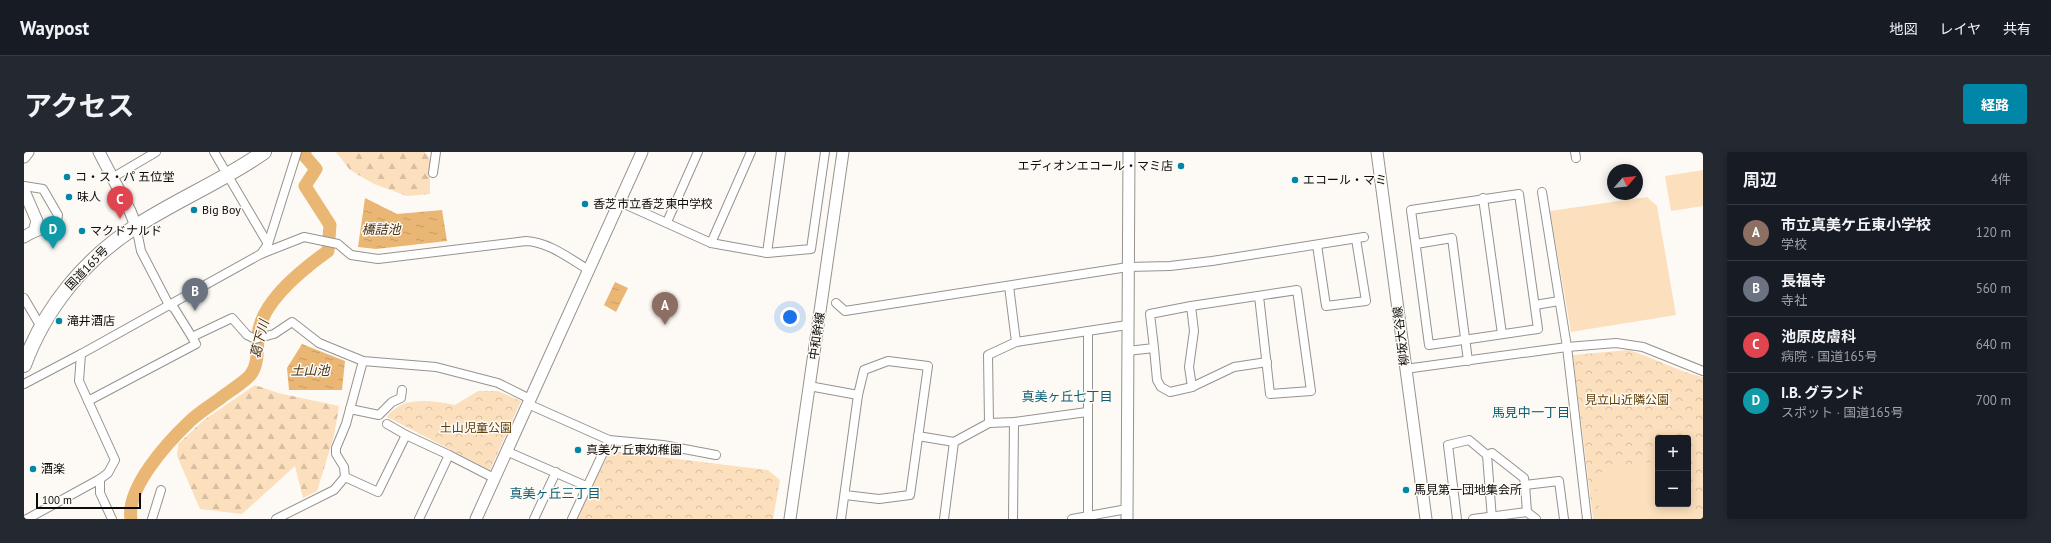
<!DOCTYPE html>
<html lang="ja">
<meta charset="utf-8">
<style>
:root{--surface:#171b24;--page:#242831;--text:#f1f3f6;--muted:#9ea1a6;--line:#363941;--accent:#0087a8}
body{margin:0;font-family:"PT Sans","Noto Sans JP",sans-serif;background:var(--page);color:var(--text)}
.controls{position:absolute;right:12px;bottom:12px;display:grid;overflow:hidden;border-radius:4px;box-shadow:0 2px 10px #0003}
.controls button{width:36px;height:36px;display:grid;place-items:center;padding:0;border:0;border-bottom:1px solid var(--line);background:var(--surface);color:var(--text);font:20px sans-serif}
.compass{position:absolute;left:1583px;top:12px;width:36px;height:36px;border-radius:50%;background:var(--surface);box-shadow:0 2px 10px #0003;rotate:62deg}
.scale{position:absolute;left:12px;bottom:10px;width:105px;box-sizing:border-box;padding-left:4px;border:2px solid #0c0b0a;border-top:0;font-size:11px;line-height:14px;white-space:nowrap;color:#0c0b0a;-webkit-text-stroke:3px #fdfaf5;paint-order:stroke}
.you{position:absolute;left:766px;top:165px;width:14px;height:14px;margin:-10px;border:3px solid #fff;border-radius:50%;background:#1a73e8;box-shadow:0 0 0 6px #1a73e833}
.badge{display:grid;place-items:center;width:26px;height:26px;border-radius:50%;background:var(--accent);color:#fff;font-size:13px;font-weight:700}
.pin{position:absolute;translate:-50% -33px;filter:drop-shadow(0 1px 2px #0008)}
.pin::after{content:'';position:absolute;top:21px;width:14px;height:12px;background:inherit;clip-path:polygon(0 0,100% 0,50% 100%)}
.list{margin:0;padding:0;list-style:none}
h2{display:flex;justify-content:space-between;align-items:center;height:52px;margin:0;padding:0 16px;font-size:17px}
h2 small{font-size:13px;font-weight:400;color:var(--muted)}
.list li{display:grid;grid-template-columns:26px 1fr auto;gap:12px;align-items:center;box-sizing:border-box;height:56px;padding:0 16px;border-top:1px solid var(--line)}
.list b{display:block;font-size:15px;white-space:nowrap}
.list p{margin:0;font-size:13px;white-space:nowrap;color:var(--muted)}
.list em{font-size:13px;font-style:normal;color:var(--muted)}
.map{position:relative;flex:none;width:1679px;height:367px;overflow:hidden;border-radius:4px}
header{display:flex;align-items:center;gap:24px;box-sizing:border-box;height:56px;padding:0 20px;background:var(--surface);border-bottom:1px solid var(--line)}
header strong{font-size:19px}
nav{display:flex;gap:22px;margin-inline-start:auto;font-size:14px}
.intro{display:flex;align-items:center;justify-content:space-between;box-sizing:border-box;height:96px;padding:0 24px}
h1{margin:0;font-size:28px}
.button{padding:10px 18px;border-radius:4px;background:var(--accent);color:#fff;font-size:14px;font-weight:700}
main{display:flex;gap:24px;padding:0 24px}
aside{flex:1;background:var(--surface);border-radius:4px;box-shadow:0 2px 10px #0003}
.map>svg:first-child{display:block}
.forest{fill:url(#forest-firs)}
.park{fill:url(#park-crowns);fill-rule:evenodd}
.pitch{fill:#fcdfbc}
.water{fill:url(#water-ripples)}
.lines{fill:none;stroke-linecap:round;stroke-linejoin:round}
.river{stroke:#e9b674;stroke-width:13}
.street-casing{stroke:#96938f;stroke-width:10}
.secondary-casing{stroke:#96938f;stroke-width:13}
.highway-casing{stroke:#96938f;stroke-width:16}
.street{stroke:#fff;stroke-width:8}
.secondary{stroke:#fff;stroke-width:11}
.highway{stroke:#fff;stroke-width:14}
.poi-dot{fill:#0087a8;stroke:#fdfaf5;stroke-width:1.5}
.labels{text-anchor:middle;stroke-width:3;stroke-linejoin:round;paint-order:stroke}
.poi-label{font-size:12px;fill:#0c0b0a;stroke:#fdfaf5;text-anchor:start}
.street-label{font-size:12px;fill:#0c0b0a;stroke:#fdfaf5}
.park-label{font-size:12px;fill:#5f3d07;stroke:#fdfaf5}
.water-label{font-size:13px;font-style:italic;fill:#493316;stroke:#fdfaf5}
.neighbourhood-label{font-size:13px;fill:#0f6077;stroke:#fdfaf5}
</style>
<header>
<strong>Waypost</strong>
<nav><a>地図</a><a>レイヤ</a><a>共有</a></nav>
</header>
<div class="intro"><h1>アクセス</h1><a class="button">経路</a></div>
<main>
<div class="map">
<svg width="1679" height="367" viewBox="0 0 1679 367">
<defs>
<pattern id="forest-firs" width="22" height="20" patternUnits="userSpaceOnUse"><rect width="22" height="20" fill="#fcdfbc"/><path d="M5 1l3.5 6h-7zM16 11l3.5 6h-7z" fill="#d7bea0"/></pattern>
<pattern id="park-crowns" width="20" height="18" patternUnits="userSpaceOnUse"><rect width="20" height="18" fill="#fcdfbc"/><path d="M2 6a3 3 0 1 1 6 0M12 15a3 3 0 1 1 6 0" fill="none" stroke="#d7bea0"/></pattern>
<pattern id="water-ripples" width="26" height="14" patternUnits="userSpaceOnUse"><rect width="26" height="14" fill="#e9b674"/><path d="M2 4q2-2 4 0t4 0M15 11q2-2 4 0t4 0" fill="none" stroke="#c79b63"/></pattern>
</defs>
<rect width="100%" height="100%" fill="#fdfaf5"/>
<g class="forest">
<path d="M312 0H401L406 7V42L383 44 350 32 326 18Z"/>
<path d="M231 233 254 241 315 254 310 284 293 339 279 346 271 314 218 362 176 357 153 304 154 292 180 268Z"/>
</g>
<g class="park">
<path d="M1605 198C1630 206 1653 219 1679 225V367H1569L1549 203ZM1634 286H1664V352H1634Z"/>
<path d="M454 239H474L497 249 466 318 363 265C378 243 409 249 431 253Z"/>
<path d="M586 299 744 318 756 328 749 367H552Z"/>
</g>
<g class="pitch">
<path d="M1679 18V54L1647 59 1641 24Z"/>
<path d="M1623 45 1633 54 1652 163 1547 180 1526 59Z"/>
<path d="M1634 308V352H1664V311L1670 367H1579L1576 360 1570 322Z"/>
</g>
<g class="water">
<path d="M341 46 373 62 418 58 423 89 352 97 334 95Z"/>
<path d="M591 130 604 136 592 160 580 153Z"/>
<path d="M278 192 321 209 318 238H265L263 216Z"/>
</g>
<g class="lines">
<path class="river" d="M107 367C102 336 143 291 165 270 173 262 184 255 194 248 201 242 224 228 227 222 236 210 232 191 235 177 242 146 279 117 304 99L306 73 281 34 292 17 280 3 281 0"/>
<g class="street-casing">
<g id="street">
<path d="M190 0 244 92"/>
<path d="M1551 0 1552 6"/>
<path d="M409 21 412 0"/>
<path d="M88 26 132 0"/>
<path d="M0 34 19 37 34 63 33 70 30 73 6 83"/>
<path d="M1518 40 1543 195 1563 367"/>
<path d="M1495 42 1514 177 1405 193 1387 58Z"/>
<path d="M1459 46 1478 182"/>
<path d="M596 50 687 91 743 101 787 97 801 0"/>
<path d="M643 70 674 0"/>
<path d="M112 74 117 99 145 153 150 156 168 185 208 166 223 183 231 187 250 182 268 170 295 191 339 209 412 215 474 231 506 247"/>
<path d="M687 91 727 0"/>
<path d="M1392 92 1428 86 1444 209"/>
<path d="M1293 93 1302 154 1342 149 1332 87"/>
<path d="M743 101 757 0"/>
<path d="M237 102 280 85 314 92 327 103 354 107 502 89C525 90 546 107 565 118"/>
<path d="M985 134 992 190"/>
<path d="M0 146 17 175"/>
<path d="M812 151 821 159 1104 115 1146 114 1188 109 1340 85"/>
<path d="M1511 153 1535 149"/>
<path d="M1167 154 1273 138 1287 239 1246 242 1235 144"/>
<path d="M1103 199 1130 196 1126 162 1167 154 1170 179 1165 215 1168 235 1146 240 1137 235 1133 228 1130 196"/>
<path d="M339 209 322 272 312 296V302L320 315 321 325 354 340 382 283"/>
<path d="M1381 217 1543 195 1592 191 1619 195 1679 219"/>
<path d="M0 232 57 202 237 102 244 92 273 0"/>
<path d="M785 234 834 243"/>
<path d="M1168 235 1210 215 1243 210"/>
<path d="M64 249 172 192 168 185"/>
<path d="M504 252 585 288 639 293 692 303"/>
<path d="M326 257 355 263 368 250 377 246 378 238"/>
<path d="M965 271 964 203 992 190 1103 173"/>
<path d="M363 272 382 283 425 303"/>
<path d="M894 284 930 290"/>
<path d="M482 299 562 334"/>
<path d="M1463 303 1468 367"/>
<path d="M76 327V341L88 367"/>
<path d="M1501 333 1503 360"/>
<path d="M3 367 76 327 84 321 91 308 55 229 57 202"/>
<path d="M128 367 137 338"/>
<path d="M252 367 310 338 321 325"/>
<path d="M395 367 425 303 470 326"/>
<path d="M510 367 532 320"/>
<path d="M548 367 585 288"/>
<path d="M817 367 834 243 840 218 864 209 904 214 886 343 855 347 821 343"/>
<path d="M920 367 930 290 965 271 990 270 1063 260"/>
<path d="M989 367 990 270"/>
<path d="M1048 367 1103 357"/>
<path d="M1064 367V179"/>
<path d="M1433 367 1424 293 1445 288 1463 303 1468 301 1500 326 1501 333 1535 329 1540 367"/>
<path d="M1449 367 1503 360 1512 367"/>
</g>
</g>
<g class="secondary-casing">
<g id="secondary">
<path d="M75 0 106 59 112 74"/>
<path d="M1353 0 1402 367"/>
<path d="M0 5 4 0"/>
<path d="M0 39 13 69 10 79 0 85"/>
<path d="M452 367 618 0"/>
<path d="M766 367 819 0"/>
<path d="M1103 367 1105 0"/>
</g>
</g>
<g class="highway-casing">
<path id="highway" d="M0 213C21 156 60 108 111 75 152 48 199 29 240 0"/>
</g>
<use href="#street" class="street"/>
<use href="#secondary" class="secondary"/>
<use href="#highway" class="highway"/>
</g>
<g class="poi-dot">
<circle cx="1157" cy="14" r="4"/>
<circle cx="43" cy="25" r="4"/>
<circle cx="1271" cy="28" r="4"/>
<circle cx="45" cy="45" r="4"/>
<circle cx="561" cy="52" r="4"/>
<circle cx="170" cy="58" r="4"/>
<circle cx="58" cy="79" r="4"/>
<circle cx="35" cy="169" r="4"/>
<circle cx="554" cy="298" r="4"/>
<circle cx="9" cy="317" r="4"/>
<circle cx="1382" cy="338" r="4"/>
</g>
<g class="labels">
<g class="poi-label">
<text x="1149" y="18" text-anchor="end">エディオンエコール・マミ店</text>
<text x="51" y="29">コ・ス・パ 五位堂</text>
<text x="1279" y="32">エコール・マミ</text>
<text x="53" y="49">味人</text>
<text x="569" y="56">香芝市立香芝東中学校</text>
<text x="178" y="62">Big Boy</text>
<text x="66" y="83">マクドナルド</text>
<text x="43" y="173">滝井酒店</text>
<text x="562" y="302">真美ケ丘東幼稚園</text>
<text x="17" y="321">酒楽</text>
<text x="1390" y="342">馬見第一団地集会所</text>
</g>
<g class="street-label">
<text transform="translate(63 116) rotate(-46)" y="4">国道165号</text>
<text transform="translate(793 184) rotate(-82)" y="4">中和幹線</text>
<text transform="translate(1377 184) rotate(-97)" y="4">柳坂大谷線</text>
</g>
<g class="park-label">
<text x="1603" y="252">見立山近隣公園</text>
<text x="452" y="280">土山児童公園</text>
</g>
<g class="water-label">
<text x="357" y="82">橋詰池</text>
<text transform="translate(235 187) rotate(-76)" y="5">葛下川</text>
<text x="286" y="223">土山池</text>
</g>
<g class="neighbourhood-label">
<text x="1043" y="249">真美ヶ丘七丁目</text>
<text x="1507" y="265">馬見中一丁目</text>
<text x="531" y="346">真美ヶ丘三丁目</text>
</g>
</g>
</svg>
<div class="controls">
<button>+</button>
<button>−</button>
</div>
<svg class="compass" viewBox="-18 -18 36 36"><path d="M0-13l5 13h-10z" fill="#e53935"/><path d="M0 13l5-13h-10z" fill="#9ea1a6"/></svg>
<div class="scale">100 m</div>
<div class="you"></div>
<div class="pin badge" style="left:641px;top:173px;background:#8d6e63">A</div>
<div class="pin badge" style="left:171px;top:159px;background:#6b7280">B</div>
<div class="pin badge" style="left:96px;top:67px;background:#e0444e">C</div>
<div class="pin badge" style="left:29px;top:97px;background:#0f9aa8">D</div>
</div>
<aside>
<h2>周辺<small>4件</small></h2>
<ul class="list">
<li><span class="badge" style="background:#8d6e63">A</span><div><b>市立真美ケ丘東小学校</b><p>学校</p></div><em>120 m</em></li>
<li><span class="badge" style="background:#6b7280">B</span><div><b>長福寺</b><p>寺社</p></div><em>560 m</em></li>
<li><span class="badge" style="background:#e0444e">C</span><div><b>池原皮膚科</b><p>病院 · 国道165号</p></div><em>640 m</em></li>
<li><span class="badge" style="background:#0f9aa8">D</span><div><b>I.B. グランド</b><p>スポット · 国道165号</p></div><em>700 m</em></li>
</ul>
</aside>
</main>
